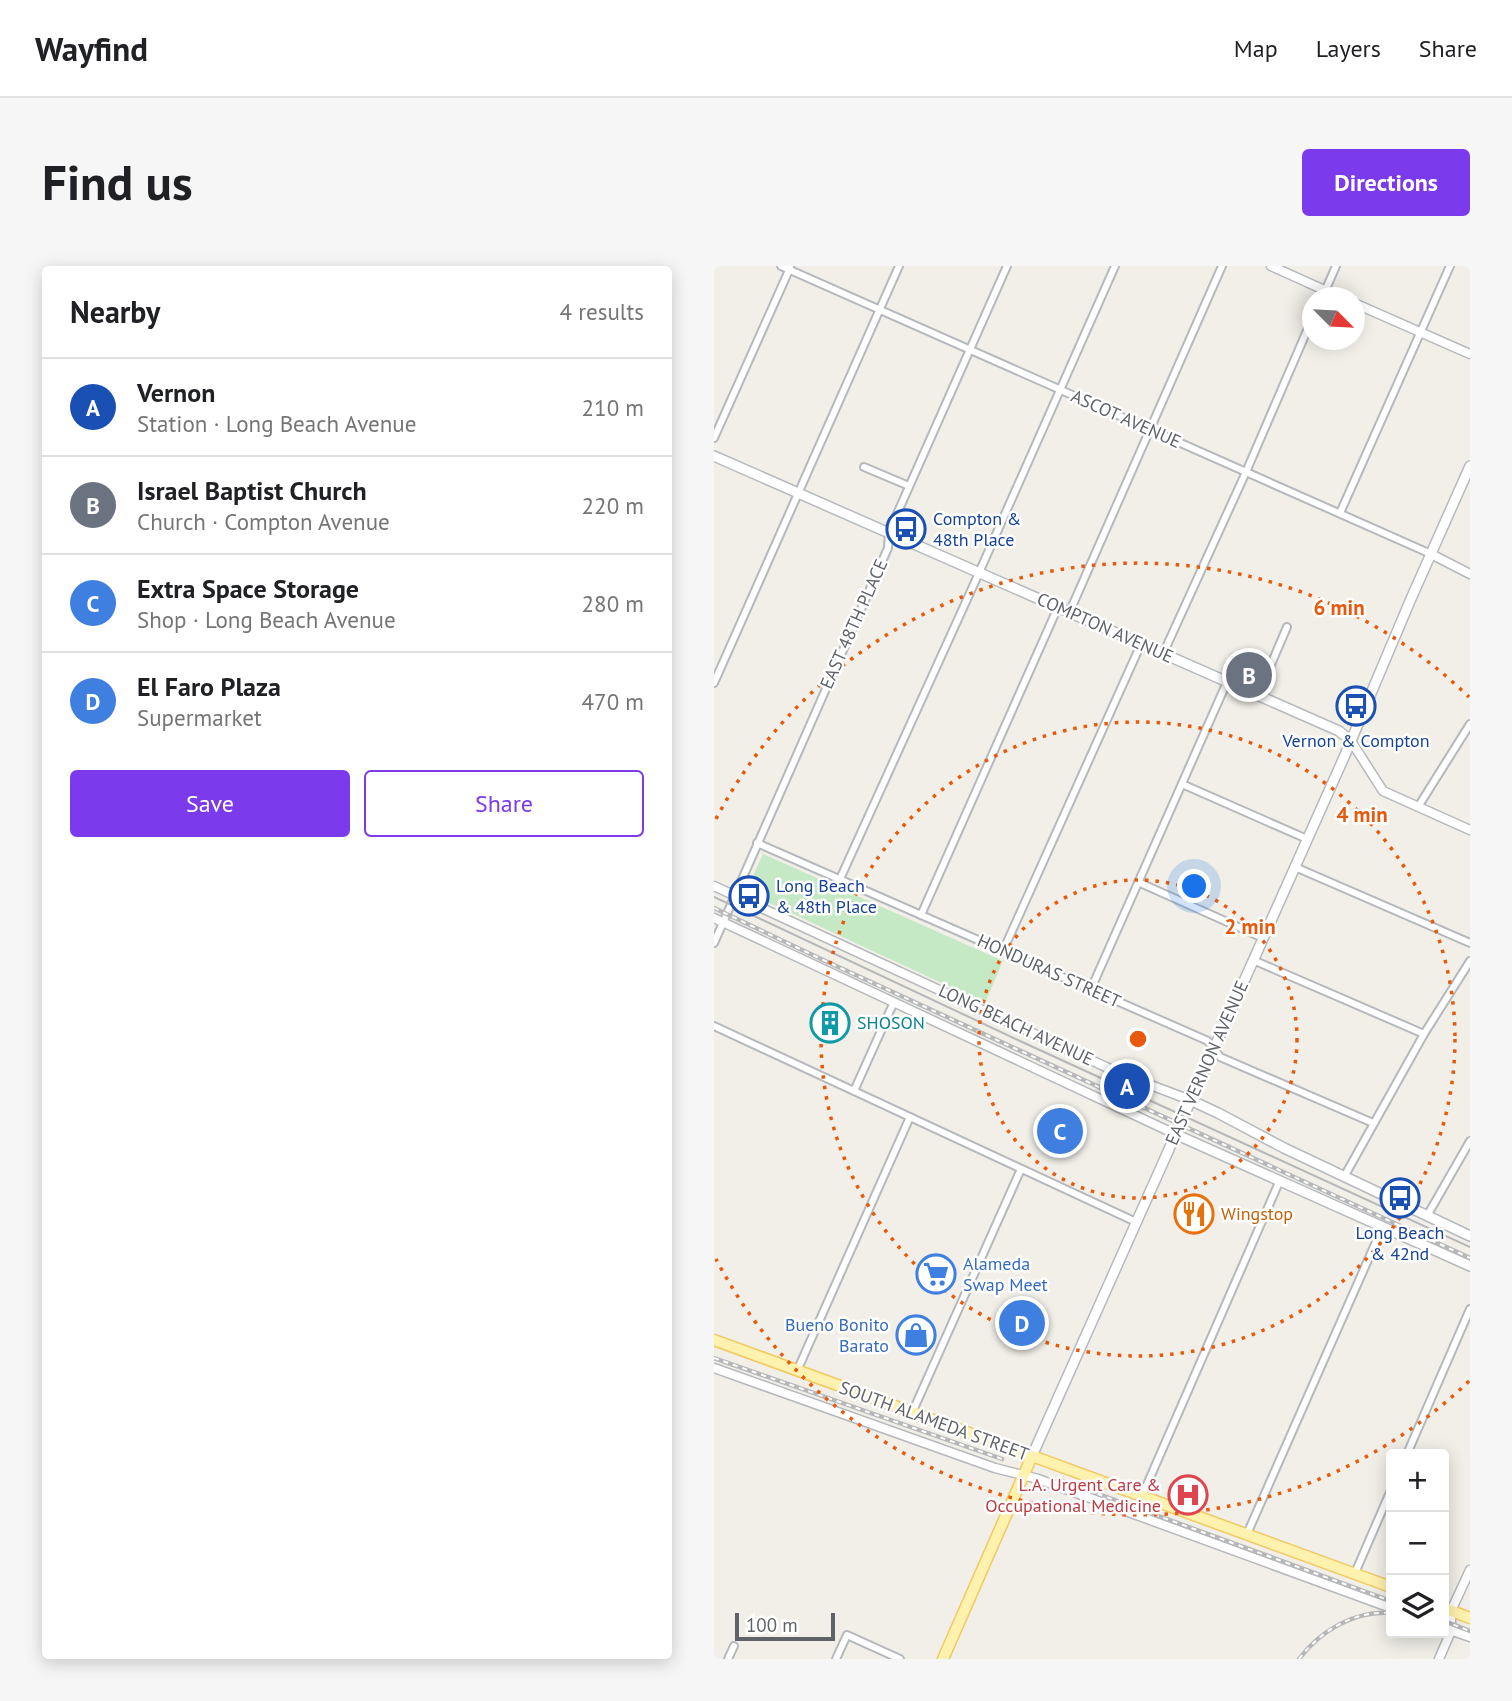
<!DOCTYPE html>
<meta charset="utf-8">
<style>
:root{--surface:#fff;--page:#f6f6f6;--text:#202124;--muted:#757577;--line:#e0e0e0;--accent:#7c3aed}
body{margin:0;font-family:"PT Sans",sans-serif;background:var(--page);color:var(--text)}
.controls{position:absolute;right:21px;bottom:21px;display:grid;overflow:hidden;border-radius:7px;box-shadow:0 4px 18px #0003}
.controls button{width:63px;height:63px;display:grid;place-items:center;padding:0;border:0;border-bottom:2px solid var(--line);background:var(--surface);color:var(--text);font:35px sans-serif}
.compass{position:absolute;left:588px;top:21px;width:63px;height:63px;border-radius:50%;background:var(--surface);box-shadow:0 4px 18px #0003;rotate:114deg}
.scale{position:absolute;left:21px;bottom:18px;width:100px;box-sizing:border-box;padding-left:7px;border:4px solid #5f6368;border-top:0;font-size:19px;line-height:24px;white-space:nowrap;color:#5f6368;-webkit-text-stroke:5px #fff;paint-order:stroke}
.you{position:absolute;left:481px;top:621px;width:24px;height:24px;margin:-18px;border:5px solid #fff;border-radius:50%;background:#1a73e8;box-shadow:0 0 0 10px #1a73e833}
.badge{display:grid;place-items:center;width:46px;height:46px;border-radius:50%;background:var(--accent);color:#fff;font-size:23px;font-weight:700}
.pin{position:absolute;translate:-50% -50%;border:4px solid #fff;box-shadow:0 2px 7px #0006}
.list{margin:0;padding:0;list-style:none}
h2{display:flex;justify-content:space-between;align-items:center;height:91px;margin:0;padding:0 28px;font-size:30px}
h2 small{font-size:23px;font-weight:400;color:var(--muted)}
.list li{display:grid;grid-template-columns:46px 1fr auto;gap:21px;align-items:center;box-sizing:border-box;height:98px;padding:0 28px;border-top:2px solid var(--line)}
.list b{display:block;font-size:26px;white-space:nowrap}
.list p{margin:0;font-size:23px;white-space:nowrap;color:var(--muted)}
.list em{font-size:23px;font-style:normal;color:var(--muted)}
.actions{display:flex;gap:14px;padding:21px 28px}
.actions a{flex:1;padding:16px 0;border:2px solid var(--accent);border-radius:7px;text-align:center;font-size:24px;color:var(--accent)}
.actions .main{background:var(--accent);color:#fff}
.icon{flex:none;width:38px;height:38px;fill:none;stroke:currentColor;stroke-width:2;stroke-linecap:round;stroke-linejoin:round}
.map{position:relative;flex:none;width:756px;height:1393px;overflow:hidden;border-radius:7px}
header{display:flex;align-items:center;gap:42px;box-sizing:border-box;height:98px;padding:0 35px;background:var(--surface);border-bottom:2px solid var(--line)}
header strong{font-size:33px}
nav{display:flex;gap:38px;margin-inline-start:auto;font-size:24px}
.intro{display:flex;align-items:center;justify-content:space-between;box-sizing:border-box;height:168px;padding:0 42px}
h1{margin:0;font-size:49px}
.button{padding:18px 32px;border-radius:7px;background:var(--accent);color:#fff;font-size:24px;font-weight:700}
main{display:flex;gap:42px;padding:0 42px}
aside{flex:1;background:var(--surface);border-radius:7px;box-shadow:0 4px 18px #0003}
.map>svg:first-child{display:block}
.green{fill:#c5e8c5}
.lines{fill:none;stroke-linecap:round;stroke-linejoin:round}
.minor-casing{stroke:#b5b8bc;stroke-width:10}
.tertiary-casing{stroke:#b5b8bc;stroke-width:11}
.secondary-casing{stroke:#b6babf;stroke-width:12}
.primary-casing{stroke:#f2c960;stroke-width:13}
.minor{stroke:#fff;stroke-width:6}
.tertiary{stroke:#fff;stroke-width:8}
.secondary{stroke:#fff;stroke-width:9}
.primary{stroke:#fff2af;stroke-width:10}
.tram{stroke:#b6b7b8;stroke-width:2}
.rail-casing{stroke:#b6b7b8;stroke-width:4.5}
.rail{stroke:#fff;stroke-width:2;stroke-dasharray:5;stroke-linecap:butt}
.ring{fill:none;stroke:#e8590c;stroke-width:3.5;stroke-dasharray:3.5 7}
.labels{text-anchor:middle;stroke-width:5;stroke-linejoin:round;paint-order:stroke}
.street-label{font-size:18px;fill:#5f6368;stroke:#fff}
.transit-label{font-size:18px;fill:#164399;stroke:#fff;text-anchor:start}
.culture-label{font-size:18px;fill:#0d838f;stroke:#fff;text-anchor:start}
.food-label{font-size:18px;fill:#c56008;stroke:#fff;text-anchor:start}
.shop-label{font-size:18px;fill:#366cbe;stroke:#fff;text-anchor:start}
.health-label{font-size:18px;fill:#be3a42;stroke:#fff;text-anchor:end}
.centre{fill:#e8590c;stroke:#fff;stroke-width:3.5}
.ring-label{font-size:21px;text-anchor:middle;font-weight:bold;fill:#e8590c;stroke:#fff;stroke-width:5;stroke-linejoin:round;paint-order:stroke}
</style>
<header>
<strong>Wayfind</strong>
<nav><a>Map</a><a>Layers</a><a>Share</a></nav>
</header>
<div class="intro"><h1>Find us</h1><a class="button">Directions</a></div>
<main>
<aside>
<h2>Nearby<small>4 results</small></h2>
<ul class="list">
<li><span class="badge" style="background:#1a4fb4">A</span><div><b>Vernon</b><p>Station · Long Beach Avenue</p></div><em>210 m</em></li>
<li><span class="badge" style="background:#6b7280">B</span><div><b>Israel Baptist Church</b><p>Church · Compton Avenue</p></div><em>220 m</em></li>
<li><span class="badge" style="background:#3f7fe0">C</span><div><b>Extra Space Storage</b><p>Shop · Long Beach Avenue</p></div><em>280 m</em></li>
<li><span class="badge" style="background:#3f7fe0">D</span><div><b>El Faro Plaza</b><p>Supermarket</p></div><em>470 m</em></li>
</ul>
<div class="actions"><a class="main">Save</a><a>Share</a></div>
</aside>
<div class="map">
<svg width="756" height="1393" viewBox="0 0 756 1393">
<rect width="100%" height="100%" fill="#f1efe8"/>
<path class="green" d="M49 588 289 695 271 737 32 626Z"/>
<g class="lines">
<g class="minor-casing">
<g id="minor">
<path d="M67 0 717 288"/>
<path d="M608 32 622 0"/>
<path d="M0 172 76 2"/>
<path d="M150 201 195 220"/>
<path d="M626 247 736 0"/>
<path d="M356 345 508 0"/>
<path d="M449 388 532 206 598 53"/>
<path d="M0 417 185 0"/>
<path d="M544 429 573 361"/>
<path d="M468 518 593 573"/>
<path d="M704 541 756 458"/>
<path d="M43 577 494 775 506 791 659 857"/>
<path d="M581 601 756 677"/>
<path d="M126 613 260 318 401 0"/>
<path d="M424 616 549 672"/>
<path d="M207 649 344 341"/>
<path d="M0 677 174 282 175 266 293 0"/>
<path d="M289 685 427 378"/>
<path d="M539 694 710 768"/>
<path d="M377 723 513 416"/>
<path d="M0 760 422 956"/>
<path d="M140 825 180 736"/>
<path d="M630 911 710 768 756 695"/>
<path d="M713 950 756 875"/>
<path d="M83 1105 196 851"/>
<path d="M198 1147 307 903"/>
<path d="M693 1188 756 1043"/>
<path d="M428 1230 566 914"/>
<path d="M533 1268 669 960"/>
<path d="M641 1307 677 1224"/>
<path d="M14 1393 20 1380"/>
<path d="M122 1393 133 1369 186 1393"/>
</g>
</g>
<g class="tertiary-casing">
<g id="tertiary">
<path d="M557 0 628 32"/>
<path d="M640 37 756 88"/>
<path d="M717 288 756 308"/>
<path d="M637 475 669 525 756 564"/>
<path d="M0 620 405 807 476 834"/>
<path d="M0 652 461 868"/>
<path d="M0 1102 281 1202 324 1213 677 1342"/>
<path d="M730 1362 756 1371"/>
<path d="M725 1393 737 1365V1345L756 1304"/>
</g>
</g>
<g class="secondary-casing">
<g id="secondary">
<path d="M0 190 625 465 637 475"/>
<path d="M476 834 504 847 570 882 756 970"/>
<path d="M461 868 756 1000"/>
<path d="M318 1190 631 489 696 335 756 200"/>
</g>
</g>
<g class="primary-casing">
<g id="primary">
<path d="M0 1074 677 1321"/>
<path d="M730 1342 756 1352"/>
<path d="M229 1393 318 1190"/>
</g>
</g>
<use href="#minor" class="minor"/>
<use href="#tertiary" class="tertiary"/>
<use href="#secondary" class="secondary"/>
<use href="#primary" class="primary"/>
<path class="tram" d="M0 631 306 775 756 981"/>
<g class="rail-casing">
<g id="rail">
<path d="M0 642 107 693 756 992"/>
<path d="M0 1092 288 1193"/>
<path d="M346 1214 677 1335"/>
<path d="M730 1355 756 1365"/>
<path d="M585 1393C606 1365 641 1344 677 1347"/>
</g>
</g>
<use href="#rail" class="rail"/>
</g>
<g class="ring">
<circle cx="424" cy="773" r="159"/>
<circle cx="424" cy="773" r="317"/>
<path d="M755 1115A476 476 0 0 1 2 993M2 553A476 476 0 0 1 755 431"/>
</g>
<defs>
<g id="bus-ring" transform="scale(2.0125)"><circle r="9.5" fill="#fff" stroke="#1a4fb4" stroke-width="1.5"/><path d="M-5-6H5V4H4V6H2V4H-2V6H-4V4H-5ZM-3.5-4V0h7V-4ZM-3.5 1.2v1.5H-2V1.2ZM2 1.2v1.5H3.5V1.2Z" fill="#1a4fb4"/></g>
<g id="building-ring" transform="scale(2.0125)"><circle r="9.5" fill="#fff" stroke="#0f9aa8" stroke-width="1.5"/><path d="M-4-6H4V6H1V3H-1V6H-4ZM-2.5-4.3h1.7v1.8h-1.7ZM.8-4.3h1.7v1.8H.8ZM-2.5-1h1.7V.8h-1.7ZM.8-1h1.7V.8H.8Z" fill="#0f9aa8"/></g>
<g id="restaurant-ring" transform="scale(2.0125)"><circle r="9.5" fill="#fff" stroke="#e8710a" stroke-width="1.5"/><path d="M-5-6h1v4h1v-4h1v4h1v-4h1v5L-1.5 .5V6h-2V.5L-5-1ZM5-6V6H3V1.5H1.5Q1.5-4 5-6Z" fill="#e8710a"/></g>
<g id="supermarket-ring" transform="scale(2.0125)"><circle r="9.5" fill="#fff" stroke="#3f7fe0" stroke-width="1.5"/><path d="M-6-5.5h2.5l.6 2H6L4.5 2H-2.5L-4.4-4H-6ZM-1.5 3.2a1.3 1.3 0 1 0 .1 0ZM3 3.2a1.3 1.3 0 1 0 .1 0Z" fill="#3f7fe0"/></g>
<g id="shop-ring" transform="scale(2.0125)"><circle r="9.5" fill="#fff" stroke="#3f7fe0" stroke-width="1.5"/><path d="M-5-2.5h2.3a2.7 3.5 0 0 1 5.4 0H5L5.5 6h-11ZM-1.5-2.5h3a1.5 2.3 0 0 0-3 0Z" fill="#3f7fe0"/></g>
<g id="hospital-ring" transform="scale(2.0125)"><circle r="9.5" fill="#fff" stroke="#e0444e" stroke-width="1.5"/><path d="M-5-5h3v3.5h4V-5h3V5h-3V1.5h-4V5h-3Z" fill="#e0444e"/></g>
</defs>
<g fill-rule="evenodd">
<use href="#bus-ring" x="192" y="263"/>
<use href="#bus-ring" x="642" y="440"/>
<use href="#bus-ring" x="35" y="630"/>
<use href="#building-ring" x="116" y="757"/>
<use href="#bus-ring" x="686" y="932"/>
<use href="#restaurant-ring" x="480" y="948"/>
<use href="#supermarket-ring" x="222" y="1008"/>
<use href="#shop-ring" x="202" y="1069"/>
<use href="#hospital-ring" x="474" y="1229"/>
</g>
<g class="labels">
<g class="street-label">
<text transform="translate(412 153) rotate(24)" y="6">ASCOT AVENUE</text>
<text transform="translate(140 358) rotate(-66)" y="6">EAST 48TH PLACE</text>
<text transform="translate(391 362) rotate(24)" y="6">COMPTON AVENUE</text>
<text transform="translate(335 705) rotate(24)" y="6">HONDURAS STREET</text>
<text transform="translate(302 759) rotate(25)" y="6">LONG BEACH AVENUE</text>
<text transform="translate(493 797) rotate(-66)" y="6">EAST VERNON AVENUE</text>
<text transform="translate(220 1155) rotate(20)" y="6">SOUTH ALAMEDA STREET</text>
</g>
<g class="transit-label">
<text x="219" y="259">Compton &amp;<tspan x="219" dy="21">48th Place</tspan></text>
<text x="642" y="481" text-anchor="middle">Vernon &amp; Compton</text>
<text x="62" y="626">Long Beach<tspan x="62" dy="21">&amp; 48th Place</tspan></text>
<text x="686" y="973" text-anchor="middle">Long Beach<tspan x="686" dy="21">&amp; 42nd</tspan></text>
</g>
<g class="culture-label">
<text x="143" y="763">SHOSON</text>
</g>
<g class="food-label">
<text x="507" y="954">Wingstop</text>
</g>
<g class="shop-label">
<text x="249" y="1004">Alameda<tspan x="249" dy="21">Swap Meet</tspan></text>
<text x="175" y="1065" text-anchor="end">Bueno Bonito<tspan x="175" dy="21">Barato</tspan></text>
</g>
<g class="health-label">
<text x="447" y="1225">L.A. Urgent Care &amp;<tspan x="447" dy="21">Occupational Medicine</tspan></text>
</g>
</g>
<circle cx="424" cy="773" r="10" class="centre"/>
<g class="ring-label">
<text x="625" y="349">6 min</text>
<text x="648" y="556">4 min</text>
<text x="536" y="668">2 min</text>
</g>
</svg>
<div class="controls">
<button>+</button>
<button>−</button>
<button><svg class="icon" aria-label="layers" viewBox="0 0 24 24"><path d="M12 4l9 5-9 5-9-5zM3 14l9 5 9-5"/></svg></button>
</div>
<svg class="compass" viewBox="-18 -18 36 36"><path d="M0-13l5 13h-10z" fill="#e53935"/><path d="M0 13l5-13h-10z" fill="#757577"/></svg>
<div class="scale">100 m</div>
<div class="you"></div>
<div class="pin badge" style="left:413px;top:820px;background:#1a4fb4">A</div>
<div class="pin badge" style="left:535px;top:409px;background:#6b7280">B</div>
<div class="pin badge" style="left:346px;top:865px;background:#3f7fe0">C</div>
<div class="pin badge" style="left:308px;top:1057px;background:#3f7fe0">D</div>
</div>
</main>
